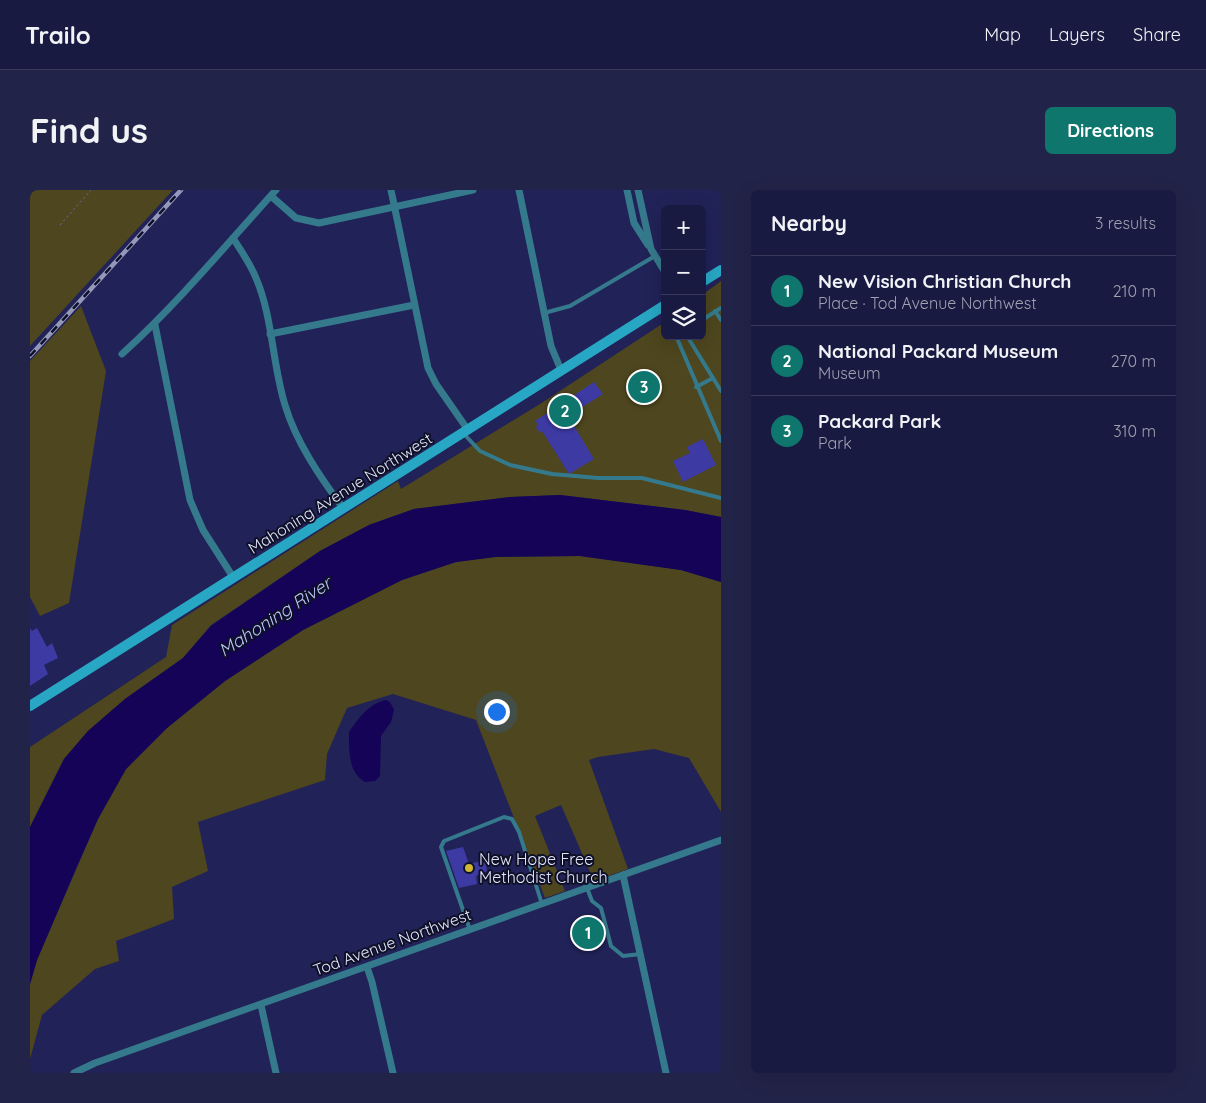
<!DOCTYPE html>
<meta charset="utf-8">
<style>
:root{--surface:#191a41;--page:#222348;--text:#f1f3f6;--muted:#9fa1b1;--line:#37385a;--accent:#0f766e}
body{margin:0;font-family:Quicksand,sans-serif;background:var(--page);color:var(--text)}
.controls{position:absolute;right:15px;top:15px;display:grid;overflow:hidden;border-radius:8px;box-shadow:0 5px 20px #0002}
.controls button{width:45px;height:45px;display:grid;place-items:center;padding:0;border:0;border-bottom:1px solid var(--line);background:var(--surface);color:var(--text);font:25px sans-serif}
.you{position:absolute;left:466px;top:521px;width:18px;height:18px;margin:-12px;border:4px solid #fff;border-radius:50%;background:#1a73e8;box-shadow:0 0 0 8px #1a73e833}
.badge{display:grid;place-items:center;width:32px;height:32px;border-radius:50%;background:var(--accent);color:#fff;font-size:16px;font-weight:700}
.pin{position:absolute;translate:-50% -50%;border:2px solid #fff;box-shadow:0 1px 5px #0006}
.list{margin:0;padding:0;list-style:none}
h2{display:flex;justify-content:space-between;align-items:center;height:65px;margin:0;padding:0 20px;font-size:21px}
h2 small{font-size:16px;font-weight:400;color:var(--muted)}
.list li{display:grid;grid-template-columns:32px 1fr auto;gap:15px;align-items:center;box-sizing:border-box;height:70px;padding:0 20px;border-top:1px solid var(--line)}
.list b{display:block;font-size:19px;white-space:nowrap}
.list p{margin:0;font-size:16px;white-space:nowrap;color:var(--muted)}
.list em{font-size:16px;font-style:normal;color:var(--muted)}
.icon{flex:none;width:28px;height:28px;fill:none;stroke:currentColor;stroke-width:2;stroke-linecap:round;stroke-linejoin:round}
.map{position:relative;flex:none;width:691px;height:883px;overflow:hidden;border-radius:8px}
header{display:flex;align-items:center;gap:30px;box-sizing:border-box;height:70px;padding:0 25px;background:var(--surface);border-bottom:1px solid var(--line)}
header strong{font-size:24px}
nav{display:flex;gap:28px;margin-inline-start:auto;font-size:18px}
.intro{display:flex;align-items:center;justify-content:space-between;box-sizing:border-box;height:120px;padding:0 30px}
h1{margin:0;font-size:35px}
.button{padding:12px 22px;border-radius:8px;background:var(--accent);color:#fff;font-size:18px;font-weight:700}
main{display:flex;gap:30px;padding:0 30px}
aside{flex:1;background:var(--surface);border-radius:8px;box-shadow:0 5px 20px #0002}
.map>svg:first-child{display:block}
.green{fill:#4e461e}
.water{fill:#140356}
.building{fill:#3d3aa4}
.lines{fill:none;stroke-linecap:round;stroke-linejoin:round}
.path{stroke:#6a6c95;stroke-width:1;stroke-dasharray:2.5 2.5;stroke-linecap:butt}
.service{stroke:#357a8c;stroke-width:4}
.minor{stroke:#357a8c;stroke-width:7}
.secondary{stroke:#28a7c4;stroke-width:10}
.rail-casing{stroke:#9598b9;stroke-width:4.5}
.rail{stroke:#0e1027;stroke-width:2.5;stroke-dasharray:8;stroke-linecap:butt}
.poi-dot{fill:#d1b736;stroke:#0e1027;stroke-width:2}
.labels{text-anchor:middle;stroke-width:4;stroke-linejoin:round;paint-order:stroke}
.street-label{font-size:16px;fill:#e3e7fb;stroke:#0e1027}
.poi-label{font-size:16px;fill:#e3e7fb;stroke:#0e1027;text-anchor:start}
.water-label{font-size:18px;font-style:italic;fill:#bac3fa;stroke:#0e1027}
</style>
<header>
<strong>Trailo</strong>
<nav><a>Map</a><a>Layers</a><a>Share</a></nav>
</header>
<div class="intro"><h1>Find us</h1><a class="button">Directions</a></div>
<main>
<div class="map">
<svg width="691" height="883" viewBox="0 0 691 883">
<rect width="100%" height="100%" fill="#212257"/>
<g class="green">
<path d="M0 0H143L0 156Z"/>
<path d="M691 91V327L655 320 530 305 480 307 384 319 339 335 290 361 181 435 153 468 95 509 58 541 34 569 0 637V557L136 467 142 435 368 291 371 299 510 214 635 132V146H672V105Z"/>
<path d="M51 116 76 181 39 413 10 426 0 407V171Z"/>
<path d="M550 366 651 380 691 392V622L659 568 624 559 568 567 559 570 598 679 564 691 531 615 505 626 535 701 515 708 446 530 363 504 317 518 297 564 295 590 168 632 178 681 142 697 144 729 86 751 89 771 65 779 12 825 0 869V794L7 770 68 629 96 579 137 538 195 491 273 440 372 390 426 372 465 367Z"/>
</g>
<g class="water">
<path d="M530 305 655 320 691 327V392L651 380 550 366 465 367 426 372 372 390 273 440 195 491 137 538 96 579 68 629 47 676 7 770 0 794V637L34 569 58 541 95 509 153 468 181 436 290 361 339 335 384 319 480 307Z"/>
<path d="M356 510 360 512 364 520 361 532 351 546 350 586 345 591 335 592C318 582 319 561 319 542 329 528 338 514 356 510Z"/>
</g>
<g class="building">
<path d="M564 192 573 204 538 226 564 269 539 284 512 241 510 243 506 237 508 235 505 231Z"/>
<path d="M673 249 686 275 653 292 643 271 660 263 657 257Z"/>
<path d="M0 438 2 441 7 438 17 457 22 453 28 468 14 475 18 484 0 496Z"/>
<path d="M433 657 439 674 455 670 457 681 446 686 447 694 429 698 416 661Z"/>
<path d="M562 727 568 756 554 759 547 730Z"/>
</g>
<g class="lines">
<path class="path" d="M30 35 61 0"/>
<g class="service">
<path d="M685 121 691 130"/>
<path d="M514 123 540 116 625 66"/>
<path d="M672 130 691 118"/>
<path d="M646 146 691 251"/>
<path d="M657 146 691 201"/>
<path d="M666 197 683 188"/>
<path d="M433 243 450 261 480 275 522 284 568 288H612L691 308"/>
<path d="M557 698 562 711 571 718 581 756 593 766 611 764"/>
<path d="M440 740 411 657 414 651 474 627 482 629 489 642 512 714"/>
</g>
<g class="minor">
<path d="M361 0 398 178 406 194 438 240"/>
<path d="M489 0 521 156 531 180"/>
<path d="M597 0 604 33 618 55"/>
<path d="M608 0 621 59 635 82"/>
<path d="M241 6 266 28 289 33 443 0"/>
<path d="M203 48C211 61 220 73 226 88 243 128 242 173 255 215 266 252 290 287 313 318"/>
<path d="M125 135 160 310 173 340 203 387"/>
<path d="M240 144 384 115"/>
<path d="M92 164C147 114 196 55 246 0"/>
<path d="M593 685 636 883"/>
<path d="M337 777 342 792 363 883"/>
<path d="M231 815 246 883"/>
<path d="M44 883 65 873 691 650"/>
</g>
<g class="secondary">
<path d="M672 92 691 80"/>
<path d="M0 516 635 115"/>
</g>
<g class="rail-casing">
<path id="rail" d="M0 166 151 0"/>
</g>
<use href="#rail" class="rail"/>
</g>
<circle class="poi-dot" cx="439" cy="678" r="5"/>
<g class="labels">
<g class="street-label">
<text transform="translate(310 303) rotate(-32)" y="6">Mahoning Avenue Northwest</text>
<text transform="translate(362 752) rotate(-20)" y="6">Tod Avenue Northwest</text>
</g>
<g class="poi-label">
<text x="449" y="675">New Hope Free<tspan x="449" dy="18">Methodist Church</tspan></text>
</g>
<g class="water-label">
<text transform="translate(245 427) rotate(-33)" y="6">Mahoning River</text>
</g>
</g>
</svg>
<div class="controls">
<button>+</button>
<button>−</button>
<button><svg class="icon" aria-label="layers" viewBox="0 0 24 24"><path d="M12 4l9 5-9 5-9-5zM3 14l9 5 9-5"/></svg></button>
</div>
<div class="you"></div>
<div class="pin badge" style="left:558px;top:743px">1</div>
<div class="pin badge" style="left:535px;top:221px">2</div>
<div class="pin badge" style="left:614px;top:197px">3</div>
</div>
<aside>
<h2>Nearby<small>3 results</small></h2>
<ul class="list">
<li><span class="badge">1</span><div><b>New Vision Christian Church</b><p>Place · Tod Avenue Northwest</p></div><em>210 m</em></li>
<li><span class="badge">2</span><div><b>National Packard Museum</b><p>Museum</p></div><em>270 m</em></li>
<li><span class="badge">3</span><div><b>Packard Park</b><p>Park</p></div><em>310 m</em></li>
</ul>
</aside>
</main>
